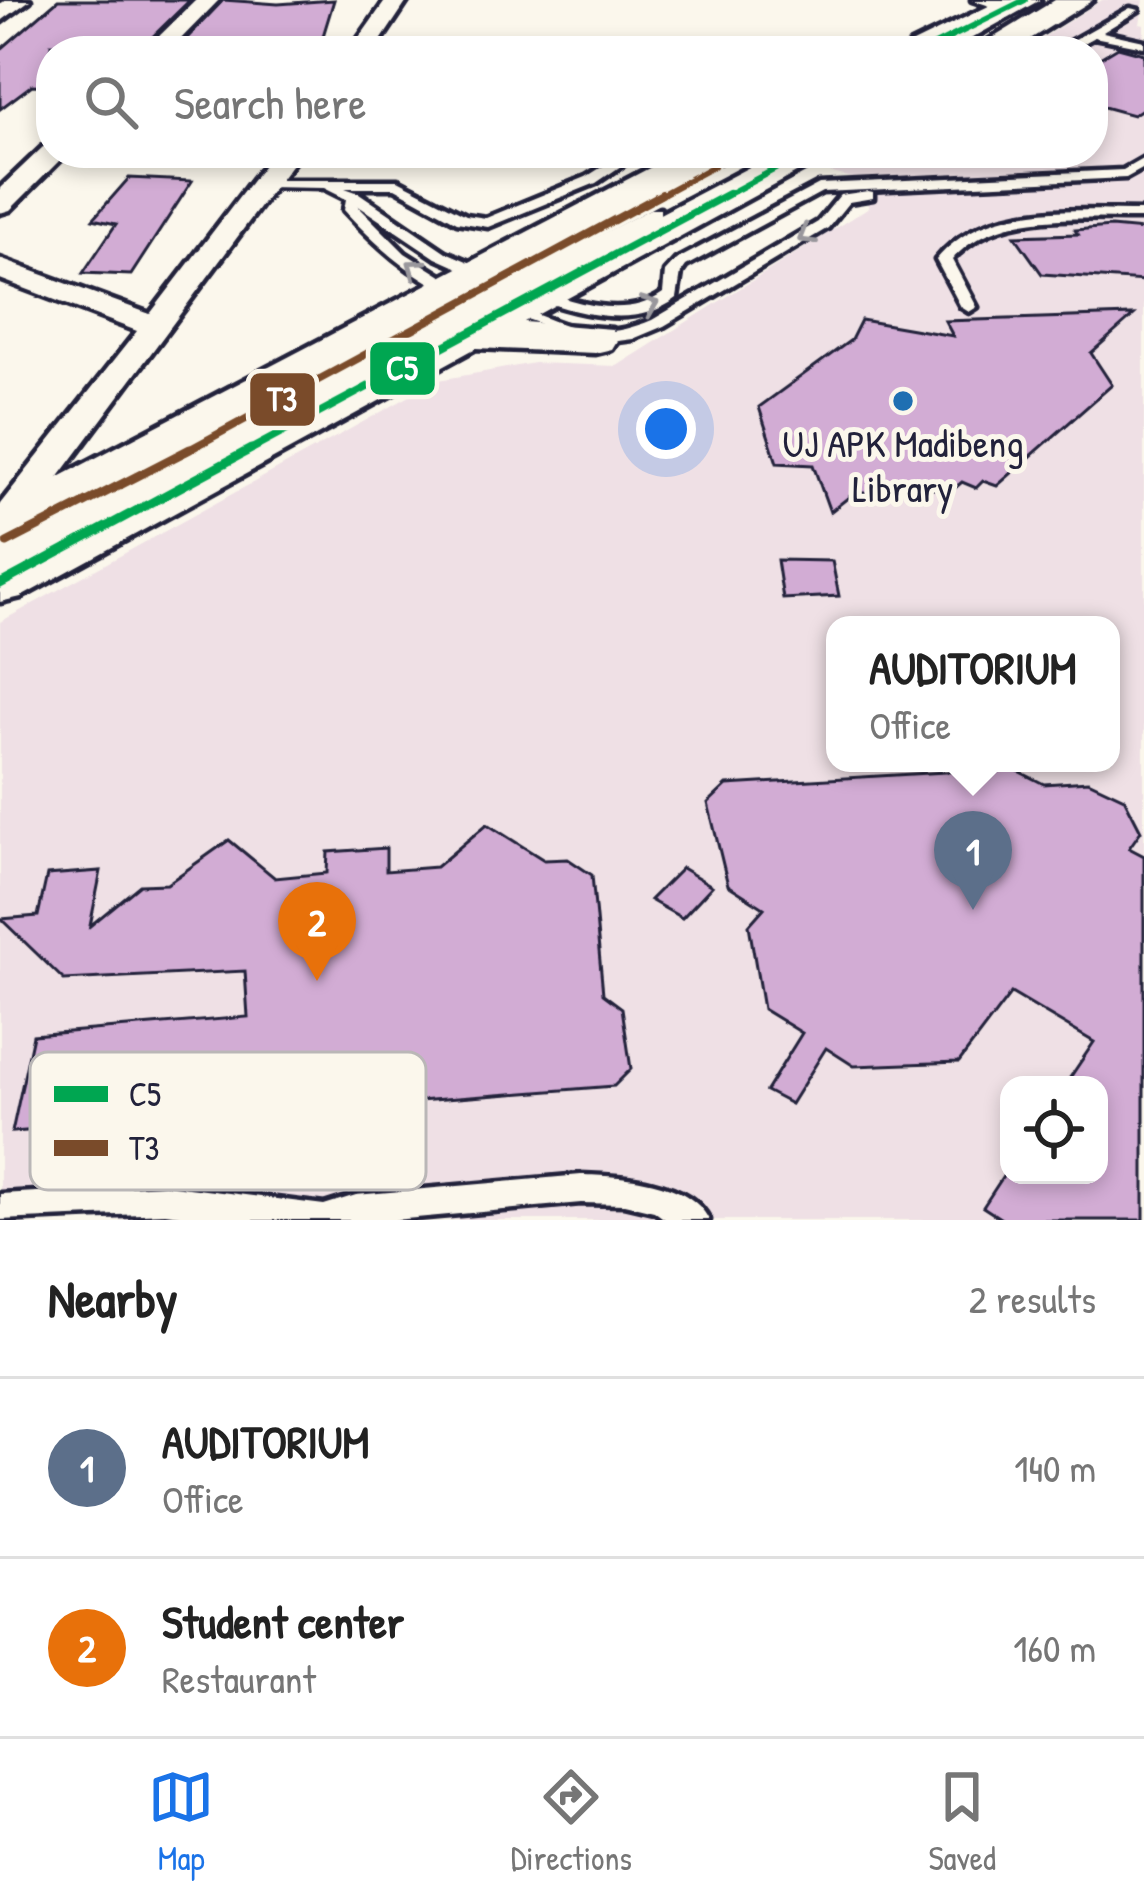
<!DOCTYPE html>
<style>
:root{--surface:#fff;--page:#f6f6f6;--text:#222;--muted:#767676;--line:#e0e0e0;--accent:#1a73e8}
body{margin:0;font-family:"Patrick Hand",sans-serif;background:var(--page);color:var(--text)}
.controls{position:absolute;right:36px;bottom:36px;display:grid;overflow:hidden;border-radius:24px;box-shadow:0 6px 18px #0003}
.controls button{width:108px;height:108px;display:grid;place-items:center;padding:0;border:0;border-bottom:3px solid var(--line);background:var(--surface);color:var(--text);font:60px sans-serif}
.you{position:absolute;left:666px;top:429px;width:42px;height:42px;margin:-30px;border:9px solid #fff;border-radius:50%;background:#1a73e8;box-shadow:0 0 0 18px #1a73e833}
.badge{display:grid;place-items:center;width:78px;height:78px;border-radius:50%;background:var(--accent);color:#fff;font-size:39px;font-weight:700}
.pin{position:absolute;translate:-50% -99px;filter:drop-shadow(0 3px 6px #0008)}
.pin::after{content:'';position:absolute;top:63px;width:42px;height:36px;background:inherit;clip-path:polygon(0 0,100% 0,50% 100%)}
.popup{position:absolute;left:826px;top:616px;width:294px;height:156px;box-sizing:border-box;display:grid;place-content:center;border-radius:24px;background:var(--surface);filter:drop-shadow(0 3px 9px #0005);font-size:39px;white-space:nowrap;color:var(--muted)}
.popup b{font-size:45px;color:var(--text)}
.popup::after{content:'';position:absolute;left:50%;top:100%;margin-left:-24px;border:24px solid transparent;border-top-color:var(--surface)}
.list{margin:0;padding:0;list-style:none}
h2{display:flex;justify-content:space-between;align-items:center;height:156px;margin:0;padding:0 48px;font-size:51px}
h2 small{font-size:39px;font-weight:400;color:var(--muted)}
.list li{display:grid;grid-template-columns:78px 1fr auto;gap:36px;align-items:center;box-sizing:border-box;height:180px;padding:0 48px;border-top:3px solid var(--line)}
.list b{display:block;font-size:45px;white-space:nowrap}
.list p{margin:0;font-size:39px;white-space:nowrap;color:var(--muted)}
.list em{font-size:39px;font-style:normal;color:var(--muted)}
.icon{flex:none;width:66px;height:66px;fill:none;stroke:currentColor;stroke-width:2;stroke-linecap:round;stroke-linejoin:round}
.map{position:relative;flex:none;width:1144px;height:1220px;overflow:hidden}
.search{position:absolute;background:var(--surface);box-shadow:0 6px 18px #0003;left:36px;right:36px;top:36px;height:132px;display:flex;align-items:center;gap:30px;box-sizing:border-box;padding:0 42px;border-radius:48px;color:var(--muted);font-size:45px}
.sheet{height:516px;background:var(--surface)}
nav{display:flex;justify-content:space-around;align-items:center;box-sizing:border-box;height:168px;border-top:3px solid var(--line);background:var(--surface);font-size:33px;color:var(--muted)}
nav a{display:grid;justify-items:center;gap:6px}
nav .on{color:var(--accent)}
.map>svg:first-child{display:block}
.built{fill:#efe0e5;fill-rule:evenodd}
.building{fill:#d2acd4;stroke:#22223b;stroke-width:3}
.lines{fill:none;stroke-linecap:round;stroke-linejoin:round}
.lane-casing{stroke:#22223b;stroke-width:9}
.street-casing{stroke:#22223b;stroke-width:9}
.secondary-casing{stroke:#22223b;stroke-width:9}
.path{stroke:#22223b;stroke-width:3;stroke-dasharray:8 6;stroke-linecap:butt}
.lane{fill:#fbf7ec;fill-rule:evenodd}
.street{fill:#fbf7ec;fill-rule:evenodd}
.secondary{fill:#fbf7ec;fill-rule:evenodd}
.bus-1-far2-casing{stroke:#fbf7ec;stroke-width:12}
.bus-1-far1-casing{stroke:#fbf7ec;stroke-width:15}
.bus-1-casing{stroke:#fbf7ec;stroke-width:18}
.bus-2-far2-casing{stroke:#fbf7ec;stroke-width:12}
.bus-2-far1-casing{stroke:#fbf7ec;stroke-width:15}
.bus-2-casing{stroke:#fbf7ec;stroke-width:18}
.bus-1-far2{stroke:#00a651;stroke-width:6}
.bus-1-far1{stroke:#00a651;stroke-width:8}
.bus-1{stroke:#00a651;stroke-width:9}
.bus-2-far2{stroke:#7a4b2a;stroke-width:6}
.bus-2-far1{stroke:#7a4b2a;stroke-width:8}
.bus-2{stroke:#7a4b2a;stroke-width:9}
.oneway{stroke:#99979c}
.poi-dot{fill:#1f6fb2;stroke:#fbf7ec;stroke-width:4.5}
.labels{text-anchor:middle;stroke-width:10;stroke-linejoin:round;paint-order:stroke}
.poi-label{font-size:39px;fill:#22223b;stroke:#fbf7ec}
.key{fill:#fbf7ec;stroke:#bab7b7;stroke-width:3}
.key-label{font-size:33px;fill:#22223b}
.line-badge{stroke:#fbf7ec;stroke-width:4.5}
.badge-label{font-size:33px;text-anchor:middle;font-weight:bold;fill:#fff}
</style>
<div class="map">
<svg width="1144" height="1220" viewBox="0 0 1144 1220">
<rect width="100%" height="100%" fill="#fbf7ec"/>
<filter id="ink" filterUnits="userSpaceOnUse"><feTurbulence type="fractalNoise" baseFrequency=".00833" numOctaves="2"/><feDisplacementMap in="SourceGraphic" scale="24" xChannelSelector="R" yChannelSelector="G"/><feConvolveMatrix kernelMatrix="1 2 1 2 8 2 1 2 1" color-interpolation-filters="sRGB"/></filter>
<g filter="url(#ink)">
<path class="built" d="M1102 0H1144L1140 24 1144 25V1220H0V622L439 380 534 363 617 366 869 207 854 179 815 168 820 165 855 153H1093V51H1022ZM835 625H1111V763H835ZM1009 1085H1099V1175H1009Z"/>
<g class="building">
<path d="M58 0H190L141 48 51 44V86L32 85 0 109V50Z"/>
<path d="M223 0 278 4 334 0 320 46H308V51H175Z"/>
<path d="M1118 47 1144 54V108L1133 115 1093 104V62Z"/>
<path d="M129 178 192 181 131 275 83 273 116 224 93 219Z"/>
<path d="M1111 227 1144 230V281L1042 274 1015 236 1078 234 1075 230Z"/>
<path d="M1134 315 1091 353 1112 385 997 486 983 481 976 488 962 482 955 488 941 483 933 489 920 484 911 491 893 483 881 493H854L830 512 813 465 777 463 759 407 851 340 861 320 953 336 945 321Z"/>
<path d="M777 560 832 561 839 596 783 599Z"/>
<path d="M1012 768 1044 784 1088 781 1124 798 1141 831 1129 848 1144 856V1220H1003L983 1207 1004 1175H1099V1085H1065L1094 1042 1011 993 959 1062 854 1066 826 1048 791 1104 766 1091 802 1033 763 1009 749 925 764 908 728 885 708 803 727 785Z"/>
<path d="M487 824 544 860 568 859 592 875 603 994 622 1008 631 1069 614 1086 406 1102 402 1134 389 1135 388 1154 304 1159 308 1110 12 1132 33 1035 248 1017 245 971 64 980 1 919 38 916 47 875 101 871 90 926 140 885 167 884 229 840 275 878 327 873 328 852 386 848V871L436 867Z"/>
<path d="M682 868 712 886 682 918 650 900Z"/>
</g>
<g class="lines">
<g class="lane-casing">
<g id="lane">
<path d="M1130 8 1139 10 1103 32 1144 41V47L1094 37 1069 51H1054Z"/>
<path d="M624 153H640L596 183 488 227 457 222 395 188H345L359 193 446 252 513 281 650 209H660V215L527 286C569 300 624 322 663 293L665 272 676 260 819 184 1123 170 1144 158V168L1126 178 822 192 686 266 681 273 677 298C630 334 566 309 515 292L0 563V549L501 287 436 258 357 205 405 253 467 292 459 297 453 295C410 275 376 245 344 210L346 199 324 188 265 187 258 183 260 180H398L466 215 486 218 586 177Z"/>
<path d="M868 191 873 192V198L849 202 828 228 664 326 633 339 595 344 497 308 505 303 511 305C569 325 592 345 652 320L818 222 840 195Z"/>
<path d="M1144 211V219C1081 220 997 208 952 260L977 307 969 312 961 307 936 260C985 200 1074 211 1144 211Z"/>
<path d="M581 1175C619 1176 690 1179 709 1220H666L654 1211 624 1204 581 1203 394 1220H217L165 1213 0 1220V1194L165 1185 324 1205 356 1195Z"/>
</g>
</g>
<g class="street-casing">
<g id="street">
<path d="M6 0H30L0 22V4Z"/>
<path d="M196 0H219L169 51H144Z"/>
<path d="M386 0H408L374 51H350Z"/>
<path d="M972 0H1012L1025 7 1014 14Z"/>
<path d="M51 145V153H65L61 159 10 210 0 213V188L43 147Z"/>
<path d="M273 153H300L14 537 0 541V504L137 331 0 279V259L150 314Z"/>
</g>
</g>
<g class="secondary-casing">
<g id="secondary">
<path d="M1001 0H1040L949 51H906L911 44Z"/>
<path d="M1055 0H1093L1011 51H980L978 47Z"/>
<path d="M678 153H726L720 161 168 466 20 542 0 547V508Z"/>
<path d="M776 153H824L818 161 524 322 612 329 618 339 612 349 595 353 476 348 21 597 0 602V560Z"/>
</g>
</g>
<path class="path" d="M871 153 895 163"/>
<use href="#lane" class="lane"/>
<use href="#street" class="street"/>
<use href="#secondary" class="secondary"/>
<g class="bus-1-far2-casing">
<g id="bus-1-far2">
<path d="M923 51 1025 0"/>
<path d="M723 197 805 153"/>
</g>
</g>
<g class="bus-1-far1-casing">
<path id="bus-1-far1" d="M246 452 728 194"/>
</g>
<g class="bus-1-casing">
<path id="bus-1" d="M0 584 251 449"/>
</g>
<g class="bus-2-far2-casing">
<path id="bus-2-far2" d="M657 197 714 166"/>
</g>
<g class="bus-2-far1-casing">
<path id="bus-2-far1" d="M185 452 662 194"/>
</g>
<g class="bus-2-casing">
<path id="bus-2" d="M7 543 190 449"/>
</g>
<use href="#bus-1-far2" class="bus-1-far2"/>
<use href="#bus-1-far1" class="bus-1-far1"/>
<use href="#bus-1" class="bus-1"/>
<use href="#bus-2-far2" class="bus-2-far2"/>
<use href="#bus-2-far1" class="bus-2-far1"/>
<use href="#bus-2" class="bus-2"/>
</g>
<defs><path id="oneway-chevron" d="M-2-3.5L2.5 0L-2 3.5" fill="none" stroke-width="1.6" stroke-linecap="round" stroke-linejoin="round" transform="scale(3)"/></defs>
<g class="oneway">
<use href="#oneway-chevron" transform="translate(806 236) rotate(149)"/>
<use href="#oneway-chevron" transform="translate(415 267) rotate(-144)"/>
<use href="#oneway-chevron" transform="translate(650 305) rotate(-22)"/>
</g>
</g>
<circle class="poi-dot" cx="903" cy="401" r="12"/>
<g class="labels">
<g class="poi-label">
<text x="903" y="457">UJ APK Madibeng<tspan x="903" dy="45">Library</tspan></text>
</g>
</g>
<rect x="30" y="1052" width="396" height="138" rx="18" class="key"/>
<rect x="54" y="1086" width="54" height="16" fill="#00a651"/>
<rect x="54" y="1140" width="54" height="16" fill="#7a4b2a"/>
<g class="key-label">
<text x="129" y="1106">C5</text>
<text x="129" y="1160">T3</text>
</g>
<g class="line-badge">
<rect x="368" y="340" width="69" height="57" rx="12" fill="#00a651"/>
<rect x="248" y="371" width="69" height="57" rx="12" fill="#7a4b2a"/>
</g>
<g class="badge-label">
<text x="402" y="380">C5</text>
<text x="282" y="411">T3</text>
</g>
</svg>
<div class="controls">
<button><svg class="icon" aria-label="locate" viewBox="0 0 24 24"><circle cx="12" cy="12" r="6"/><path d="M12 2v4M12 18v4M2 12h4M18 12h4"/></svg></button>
</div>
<div class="you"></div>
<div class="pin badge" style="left:973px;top:910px;background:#5c6f8a">1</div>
<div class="popup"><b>AUDITORIUM</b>Office</div>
<div class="pin badge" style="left:317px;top:981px;background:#e8710a">2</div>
<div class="search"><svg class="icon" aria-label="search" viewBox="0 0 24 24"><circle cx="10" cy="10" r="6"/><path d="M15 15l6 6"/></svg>Search here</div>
</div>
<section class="sheet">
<h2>Nearby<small>2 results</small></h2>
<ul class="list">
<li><span class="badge" style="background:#5c6f8a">1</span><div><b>AUDITORIUM</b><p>Office</p></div><em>140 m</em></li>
<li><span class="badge" style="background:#e8710a">2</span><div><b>Student center</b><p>Restaurant</p></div><em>160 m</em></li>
</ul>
</section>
<nav>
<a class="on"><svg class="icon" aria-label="map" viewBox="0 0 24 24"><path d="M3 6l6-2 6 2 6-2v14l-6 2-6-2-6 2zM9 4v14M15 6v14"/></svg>Map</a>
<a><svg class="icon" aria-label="directions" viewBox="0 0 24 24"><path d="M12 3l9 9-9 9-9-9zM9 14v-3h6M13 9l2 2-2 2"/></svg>Directions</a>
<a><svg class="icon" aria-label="saved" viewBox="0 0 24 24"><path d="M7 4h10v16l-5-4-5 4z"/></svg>Saved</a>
</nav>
